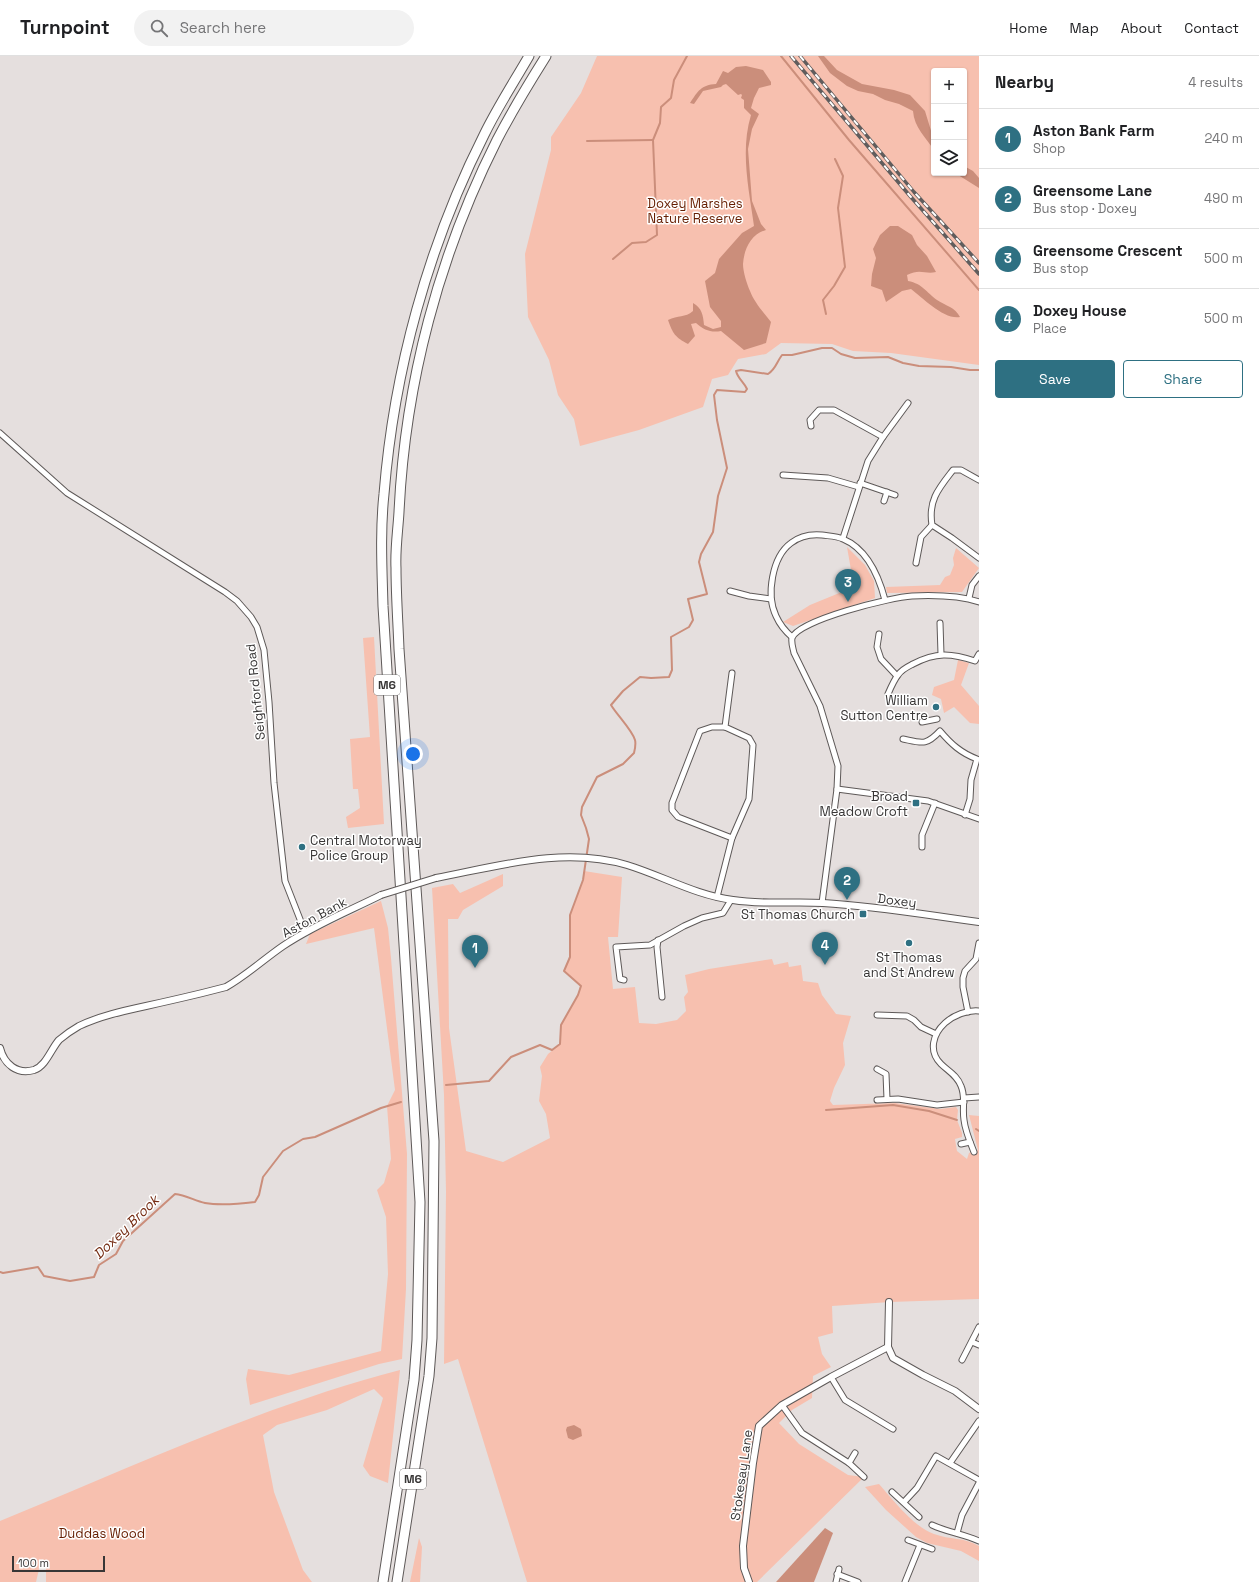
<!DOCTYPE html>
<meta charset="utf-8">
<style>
:root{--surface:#fff;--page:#f2f2f2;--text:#202124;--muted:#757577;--line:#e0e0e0;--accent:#2e7082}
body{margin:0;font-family:"Space Grotesk",sans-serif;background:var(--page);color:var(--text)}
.controls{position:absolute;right:12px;top:12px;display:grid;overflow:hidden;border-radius:4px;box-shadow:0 1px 3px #0004}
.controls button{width:36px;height:36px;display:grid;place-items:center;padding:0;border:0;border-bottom:1px solid var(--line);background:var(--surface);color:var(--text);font:20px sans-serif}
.scale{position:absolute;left:12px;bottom:10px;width:93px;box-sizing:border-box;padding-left:4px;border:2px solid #383636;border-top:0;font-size:11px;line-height:14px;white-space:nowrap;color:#383636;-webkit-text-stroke:3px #fff;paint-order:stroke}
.you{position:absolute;left:413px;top:698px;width:14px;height:14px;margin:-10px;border:3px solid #fff;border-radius:50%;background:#1a73e8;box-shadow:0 0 0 6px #1a73e833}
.badge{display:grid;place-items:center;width:26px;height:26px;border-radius:50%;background:var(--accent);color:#fff;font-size:13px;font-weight:700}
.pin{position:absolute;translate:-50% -33px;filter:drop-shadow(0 1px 2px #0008)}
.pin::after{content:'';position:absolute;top:21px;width:14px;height:12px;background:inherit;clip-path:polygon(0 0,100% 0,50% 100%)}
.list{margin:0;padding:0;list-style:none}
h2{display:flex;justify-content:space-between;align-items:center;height:52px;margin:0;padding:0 16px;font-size:17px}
h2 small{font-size:13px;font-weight:400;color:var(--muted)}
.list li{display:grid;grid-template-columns:26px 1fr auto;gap:12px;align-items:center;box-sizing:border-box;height:60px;padding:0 16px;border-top:1px solid var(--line)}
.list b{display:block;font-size:15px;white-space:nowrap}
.list p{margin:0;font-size:13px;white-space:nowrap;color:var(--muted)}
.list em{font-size:13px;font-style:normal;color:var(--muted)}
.actions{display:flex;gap:8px;padding:12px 16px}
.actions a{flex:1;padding:9px 0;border:1px solid var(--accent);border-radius:4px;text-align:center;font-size:14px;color:var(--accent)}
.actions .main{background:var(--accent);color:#fff}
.icon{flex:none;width:22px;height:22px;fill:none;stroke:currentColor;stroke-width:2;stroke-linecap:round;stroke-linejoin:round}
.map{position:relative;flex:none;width:979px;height:1526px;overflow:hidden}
header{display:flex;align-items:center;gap:24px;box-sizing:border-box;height:56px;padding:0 20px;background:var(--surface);border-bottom:1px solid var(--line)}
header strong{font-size:19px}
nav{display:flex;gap:22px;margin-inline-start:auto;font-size:14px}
.search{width:280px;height:36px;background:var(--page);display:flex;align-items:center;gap:10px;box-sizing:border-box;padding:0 14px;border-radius:22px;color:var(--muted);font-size:15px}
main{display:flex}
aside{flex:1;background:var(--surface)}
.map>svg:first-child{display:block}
.green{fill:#f7c0af;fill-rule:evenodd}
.water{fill:#cb8e7b}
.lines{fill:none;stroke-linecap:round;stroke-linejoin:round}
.stream{stroke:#cb8e7b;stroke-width:2}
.minor-casing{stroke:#5e5958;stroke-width:7}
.tertiary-casing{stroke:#5e5958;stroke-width:8}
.motorway-casing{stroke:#5e5958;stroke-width:11}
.minor{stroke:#fff;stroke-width:5}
.tertiary{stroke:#fff;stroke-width:6}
.motorway{stroke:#fff;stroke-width:9}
.rail-casing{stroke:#605d5d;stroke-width:3.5}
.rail{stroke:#fff;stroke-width:2;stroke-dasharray:6;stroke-linecap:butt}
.tertiary-bridge-casing{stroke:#5e5958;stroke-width:8;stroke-linecap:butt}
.tertiary-bridge{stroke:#fff;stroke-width:6}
.poi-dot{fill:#2e7082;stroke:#fff;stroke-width:1.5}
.labels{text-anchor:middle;stroke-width:3;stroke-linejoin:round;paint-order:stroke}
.shield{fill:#fff;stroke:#747272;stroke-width:1}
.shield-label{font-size:12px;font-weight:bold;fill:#383636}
.park-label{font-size:13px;fill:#661e02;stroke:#fff}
.street-label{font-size:13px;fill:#383636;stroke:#fff}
.poi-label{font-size:13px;fill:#383636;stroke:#fff;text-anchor:end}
.water-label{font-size:14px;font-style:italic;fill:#742b12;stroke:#fff}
</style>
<header>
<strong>Turnpoint</strong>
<div class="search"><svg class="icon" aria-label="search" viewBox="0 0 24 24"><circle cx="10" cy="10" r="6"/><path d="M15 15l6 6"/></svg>Search here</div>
<nav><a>Home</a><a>Map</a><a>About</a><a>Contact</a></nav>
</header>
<main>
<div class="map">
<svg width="979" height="1526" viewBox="0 0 979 1526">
<rect width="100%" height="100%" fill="#e5dfde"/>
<g class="green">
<path d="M597 0H979V309L891 297 853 295 832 288 781 287 766 298 738 303 728 319 712 323 703 351 639 374 580 390 574 363 558 339 549 304 528 261 525 198 551 94V81L581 37ZM934 15H964V117H934Z"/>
<path d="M847 491 865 509 874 525 875 542 793 570 783 566 810 549 854 531Z"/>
<path d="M956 492 979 512 962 536 887 537 886 531 940 529 945 521 950 519 954 509 953 502Z"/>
<path d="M374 581 384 768 348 772 346 761 360 752 358 733H353L350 683 370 681 363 582Z"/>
<path d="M958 604 969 607 961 629 979 650V668L970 667 954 651 944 657 941 643 932 639 934 631 954 624Z"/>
<path d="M584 815 622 821 618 881H608L613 933 635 931 639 967 656 968 677 964 686 955 684 941 688 936 685 919 709 913 772 903 774 909 788 906 789 911 801 909 803 925 818 927 822 939 836 958 851 960 843 987 845 1009 834 1032 830 1045 833 1049 895 1047 940 1053 956 1051 958 1054 957 1064 962 1077V1081L955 1083 957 1095 967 1103 969 1097 978 1094 969 1059 979 1060V1243L890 1246 832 1250 833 1277 818 1281 822 1298 831 1311 813 1320 812 1342 792 1354 779 1367 799 1388 848 1419 864 1421 757 1526H527L458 1303 444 1308 446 1136 444 1039 432 832 453 828 460 837 503 818V830L463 854 458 863H448L449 972 466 1095 503 1106 550 1082 546 1058 539 1045 542 1020 540 1011 548 998 560 988 561 969 578 939 580 930 564 915 570 901V859L583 824Z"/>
<path d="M381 845 388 872 391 902 407 1098 406 1233 402 1303 379 1308 250 1349 246 1323 248 1313 289 1319 381 1295 388 1218 386 1161 377 1134 384 1127 391 1103 387 1050 395 1034 374 872 306 888 310 878Z"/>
<path d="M400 1314 388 1427 370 1420 363 1410 383 1342 374 1333 327 1354 277 1369 263 1379 274 1436 303 1514 312 1526H46V1510L40 1509 36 1526H0V1465C132 1411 262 1350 400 1314Z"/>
<path d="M879 1428C892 1443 915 1472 934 1478 950 1484 964 1481 979 1490V1505L961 1495 927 1487 916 1481 886 1454 865 1431Z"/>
<path d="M419 1482 422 1491 420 1526H410Z"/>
</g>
<g class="water">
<path d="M818 0H824L837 14 862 28 894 34 910 39 925 55 932 78 934 80V94C926 82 914 71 913 55L899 48 885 44 873 38 858 35 847 30 830 17Z"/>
<path d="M746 10 763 14 771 26V29L759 32 754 42 751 52 759 58 752 73 748 93 752 145 761 168 766 174C751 178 744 193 743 208 743 216 747 228 750 235 754 246 764 257 771 266L766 287 744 294 721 275C711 277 704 274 696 267L691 268 695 280 688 288C675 281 673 278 668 264 678 259 685 262 693 255V247C702 252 703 259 704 269L713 273 721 271V265L710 251 705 225 715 217 719 203 742 177 754 170C749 134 740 95 751 59L744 52V44L741 42 742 39 741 38 738 39 726 28 723 29 721 31 703 35 694 48 690 47C698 35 701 29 716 28L723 15 728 17 736 11Z"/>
<path d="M964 110 973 115 979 122V132L955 117H964Z"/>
<path d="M890 170H898L912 179 917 189 927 200 936 216C925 219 921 212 907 219L908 225C923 228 926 236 937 244 946 250 955 251 960 261 944 264 923 242 911 233L902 235 886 246 882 234 871 230 872 218 876 202 873 193 880 179Z"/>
<path d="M574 1369 581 1373 582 1380 573 1384 568 1382 566 1374 567 1371Z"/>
<path d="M825 1472 833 1477 814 1526H776Z"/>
</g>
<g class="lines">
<g class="stream">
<path d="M781 0 849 84 979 234"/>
<path d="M587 85 653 84"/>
<path d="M613 203 632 187 646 186 657 179 653 84 660 67 661 51 671 42 674 24 687 0"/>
<path d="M826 258 823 244 834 230 845 211 838 152 843 120 835 103"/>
<path d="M446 1029 489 1025 511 1001 540 989 552 994 560 988 561 969 578 939 581 930 564 915 570 901V859L583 824 589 783 586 772 581 759 582 751 597 721 623 708 634 697C635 693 636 688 635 684 632 674 617 659 611 649L623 635 640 621 651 622 669 621 672 614 671 581 689 571 693 564 688 543 707 538 699 506 701 498 713 476 718 440 727 412 717 364 714 339 717 334 745 336 747 333C744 326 738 323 736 315L741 314 768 318C776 313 776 307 782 299H792L822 292H832L841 298 855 302 888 301 903 307 919 310 951 311 970 314H979"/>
<path d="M826 1054 893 1049 929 1055 957 1064"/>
<path d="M976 1073 979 1075"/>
<path d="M0 1216 3 1217 38 1211 44 1220 70 1225 94 1221 99 1209 116 1198 123 1185 175 1138C186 1139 195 1145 205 1147 221 1150 239 1148 255 1146L259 1139 263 1121 283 1095 303 1083 315 1081 381 1052 401 1046"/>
</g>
<g class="minor-casing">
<g id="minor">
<path d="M811 370 810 364 819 354H834L883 381"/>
<path d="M0 377 67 437 225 536 237 545 251 561 257 571 264 594 269 646 274 727 285 825 305 876"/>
<path d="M783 419 828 422 859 431"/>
<path d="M979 424 961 414H953C939 432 928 444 932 469L952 482 979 502"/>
<path d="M860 427 895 439"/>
<path d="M884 445 887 436"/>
<path d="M843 482 868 405 883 381 908 347"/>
<path d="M916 507 921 481 932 469"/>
<path d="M730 535 749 540 771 543"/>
<path d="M969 542 972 529 979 520"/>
<path d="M940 567 941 598"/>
<path d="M879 578 877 591 881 603 897 620"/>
<path d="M792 581C785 575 780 569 776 560 766 539 772 501 791 487 800 480 811 478 822 479 829 480 837 480 843 483 867 493 879 521 885 544"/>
<path d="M888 638C891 631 894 624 898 619 902 613 907 611 913 608 936 596 951 597 975 605L979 598"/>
<path d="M922 666 937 663"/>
<path d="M725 671H712L700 675 672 747V754L678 761 732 782"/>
<path d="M903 683C922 687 926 690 940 675 951 688 961 697 977 703L971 724 970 743 965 759"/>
<path d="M837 733 928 745 979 763"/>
<path d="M922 791V779L935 747"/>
<path d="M717 841 732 782 749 743 753 689 749 682 725 671 732 617"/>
<path d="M822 847 837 733 838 710 820 650 794 597C793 592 791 587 792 582 798 564 892 541 912 540 934 539 958 539 979 546"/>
<path d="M658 884 657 891 662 941"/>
<path d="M624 924 620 923 616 891 650 889 684 870 702 862 723 857 731 844"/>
<path d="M968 956 963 931V922L965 915 976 903 979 887"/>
<path d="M877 959 907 960 914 964 921 971 936 978"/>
<path d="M877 1013 886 1018 887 1043"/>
<path d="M964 1042 979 1041"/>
<path d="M877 1044 898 1043 937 1049 964 1046"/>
<path d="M961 1088 970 1086"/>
<path d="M974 1096C970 1086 965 1074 964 1064 962 1052 966 1041 961 1030 957 1019 948 1015 941 1008 928 995 933 978 945 967 954 959 967 954 979 955"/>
<path d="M972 1286 979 1289"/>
<path d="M962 1304 979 1271"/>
<path d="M831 1321 845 1344 893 1373"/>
<path d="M782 1349 802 1377 849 1407 864 1421"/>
<path d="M849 1407 855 1397"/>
<path d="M950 1407 979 1365"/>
<path d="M892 1436 919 1461"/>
<path d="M904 1446 917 1432 936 1400 979 1424"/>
<path d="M932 1469C947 1476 963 1478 979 1485"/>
<path d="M957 1477 962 1459 979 1427"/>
<path d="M908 1484 932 1493"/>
<path d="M837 1518 858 1526"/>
<path d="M836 1526 839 1513"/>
<path d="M905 1526 920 1489"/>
</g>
</g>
<g class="tertiary-casing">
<g id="tertiary">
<path d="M436 822C499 810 564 790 627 809 663 820 695 839 733 844 763 849 793 845 823 847 875 850 927 859 979 866"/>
<path d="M0 992C4 1008 17 1019 34 1014 46 1010 51 993 59 984 65 979 72 974 79 970 100 960 123 955 146 950 173 944 200 938 226 931 247 919 264 903 283 890 314 869 349 855 381 839"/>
<path d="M889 1246 888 1291 893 1302 923 1319 955 1335 979 1353"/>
<path d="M749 1526 744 1512 743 1490 753 1407 759 1370 782 1349 831 1321 888 1291"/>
</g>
</g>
<g class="motorway-casing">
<g id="motorway">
<path d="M383 1526 414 1324 417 1284 420 1146 383 550C382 513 380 475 384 438 394 314 428 190 484 79 497 52 514 26 529 0"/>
<path d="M397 1526 429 1320 432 1282 434 1085 399 593C398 566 396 539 396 512 395 493 398 474 399 456 405 327 439 199 497 84 512 55 529 27 546 0"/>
</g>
</g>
<use href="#minor" class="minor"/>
<use href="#tertiary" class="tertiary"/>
<use href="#motorway" class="motorway"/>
<g class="rail-casing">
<g id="rail">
<path d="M791 0 910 140 979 218"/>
<path d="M800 0 914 136 979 207"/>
</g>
</g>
<use href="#rail" class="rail"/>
<g class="tertiary-bridge-casing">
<path id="tertiary-bridge" d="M381 839 436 822"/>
</g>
<use href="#tertiary-bridge" class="tertiary-bridge"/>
</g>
<g class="poi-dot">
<circle cx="936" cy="651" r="4"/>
<rect x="912" y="743" width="8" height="8" rx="2"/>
<circle cx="302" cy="791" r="4"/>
<rect x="859" y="854" width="8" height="8" rx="2"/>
<circle cx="909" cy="887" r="4"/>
</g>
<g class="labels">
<g class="shield">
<rect x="374" y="619" width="26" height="20" rx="3"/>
<rect x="400" y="1413" width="26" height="20" rx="3"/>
</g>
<g class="shield-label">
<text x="387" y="633">M6</text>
<text x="413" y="1427">M6</text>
</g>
<g class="park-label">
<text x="695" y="152">Doxey Marshes<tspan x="695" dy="15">Nature Reserve</tspan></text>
<text x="102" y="1482">Duddas Wood</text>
</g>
<g class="street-label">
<text transform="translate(255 636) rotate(-96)" y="5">Seighford Road</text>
<text transform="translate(897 844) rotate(7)" y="5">Doxey</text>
<text transform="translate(314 861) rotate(-28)" y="5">Aston Bank</text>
<text transform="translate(741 1419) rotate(-82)" y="5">Stokesay Lane</text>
</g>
<g class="poi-label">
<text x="928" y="649">William<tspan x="928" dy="15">Sutton Centre</tspan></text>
<text x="908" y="745">Broad<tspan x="908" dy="15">Meadow Croft</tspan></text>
<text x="310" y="789" text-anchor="start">Central Motorway<tspan x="310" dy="15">Police Group</tspan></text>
<text x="855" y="863">St Thomas Church</text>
<text x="909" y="906" text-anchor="middle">St Thomas<tspan x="909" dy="15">and St Andrew</tspan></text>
</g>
<g class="water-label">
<text transform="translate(126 1171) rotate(-44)" y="5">Doxey Brook</text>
</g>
</g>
</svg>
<div class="controls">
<button>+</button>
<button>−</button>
<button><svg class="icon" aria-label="layers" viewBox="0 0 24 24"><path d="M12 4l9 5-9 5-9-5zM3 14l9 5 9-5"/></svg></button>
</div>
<div class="scale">100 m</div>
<div class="you"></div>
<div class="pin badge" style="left:475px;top:912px">1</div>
<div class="pin badge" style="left:847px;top:844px">2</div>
<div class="pin badge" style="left:848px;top:546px">3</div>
<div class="pin badge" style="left:825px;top:909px">4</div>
</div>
<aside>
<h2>Nearby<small>4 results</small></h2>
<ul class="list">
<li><span class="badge">1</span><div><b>Aston Bank Farm</b><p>Shop</p></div><em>240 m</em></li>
<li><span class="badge">2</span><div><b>Greensome Lane</b><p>Bus stop · Doxey</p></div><em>490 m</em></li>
<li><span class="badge">3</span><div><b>Greensome Crescent</b><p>Bus stop</p></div><em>500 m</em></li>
<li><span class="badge">4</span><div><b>Doxey House</b><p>Place</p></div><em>500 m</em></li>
</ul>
<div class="actions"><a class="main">Save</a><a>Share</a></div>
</aside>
</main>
